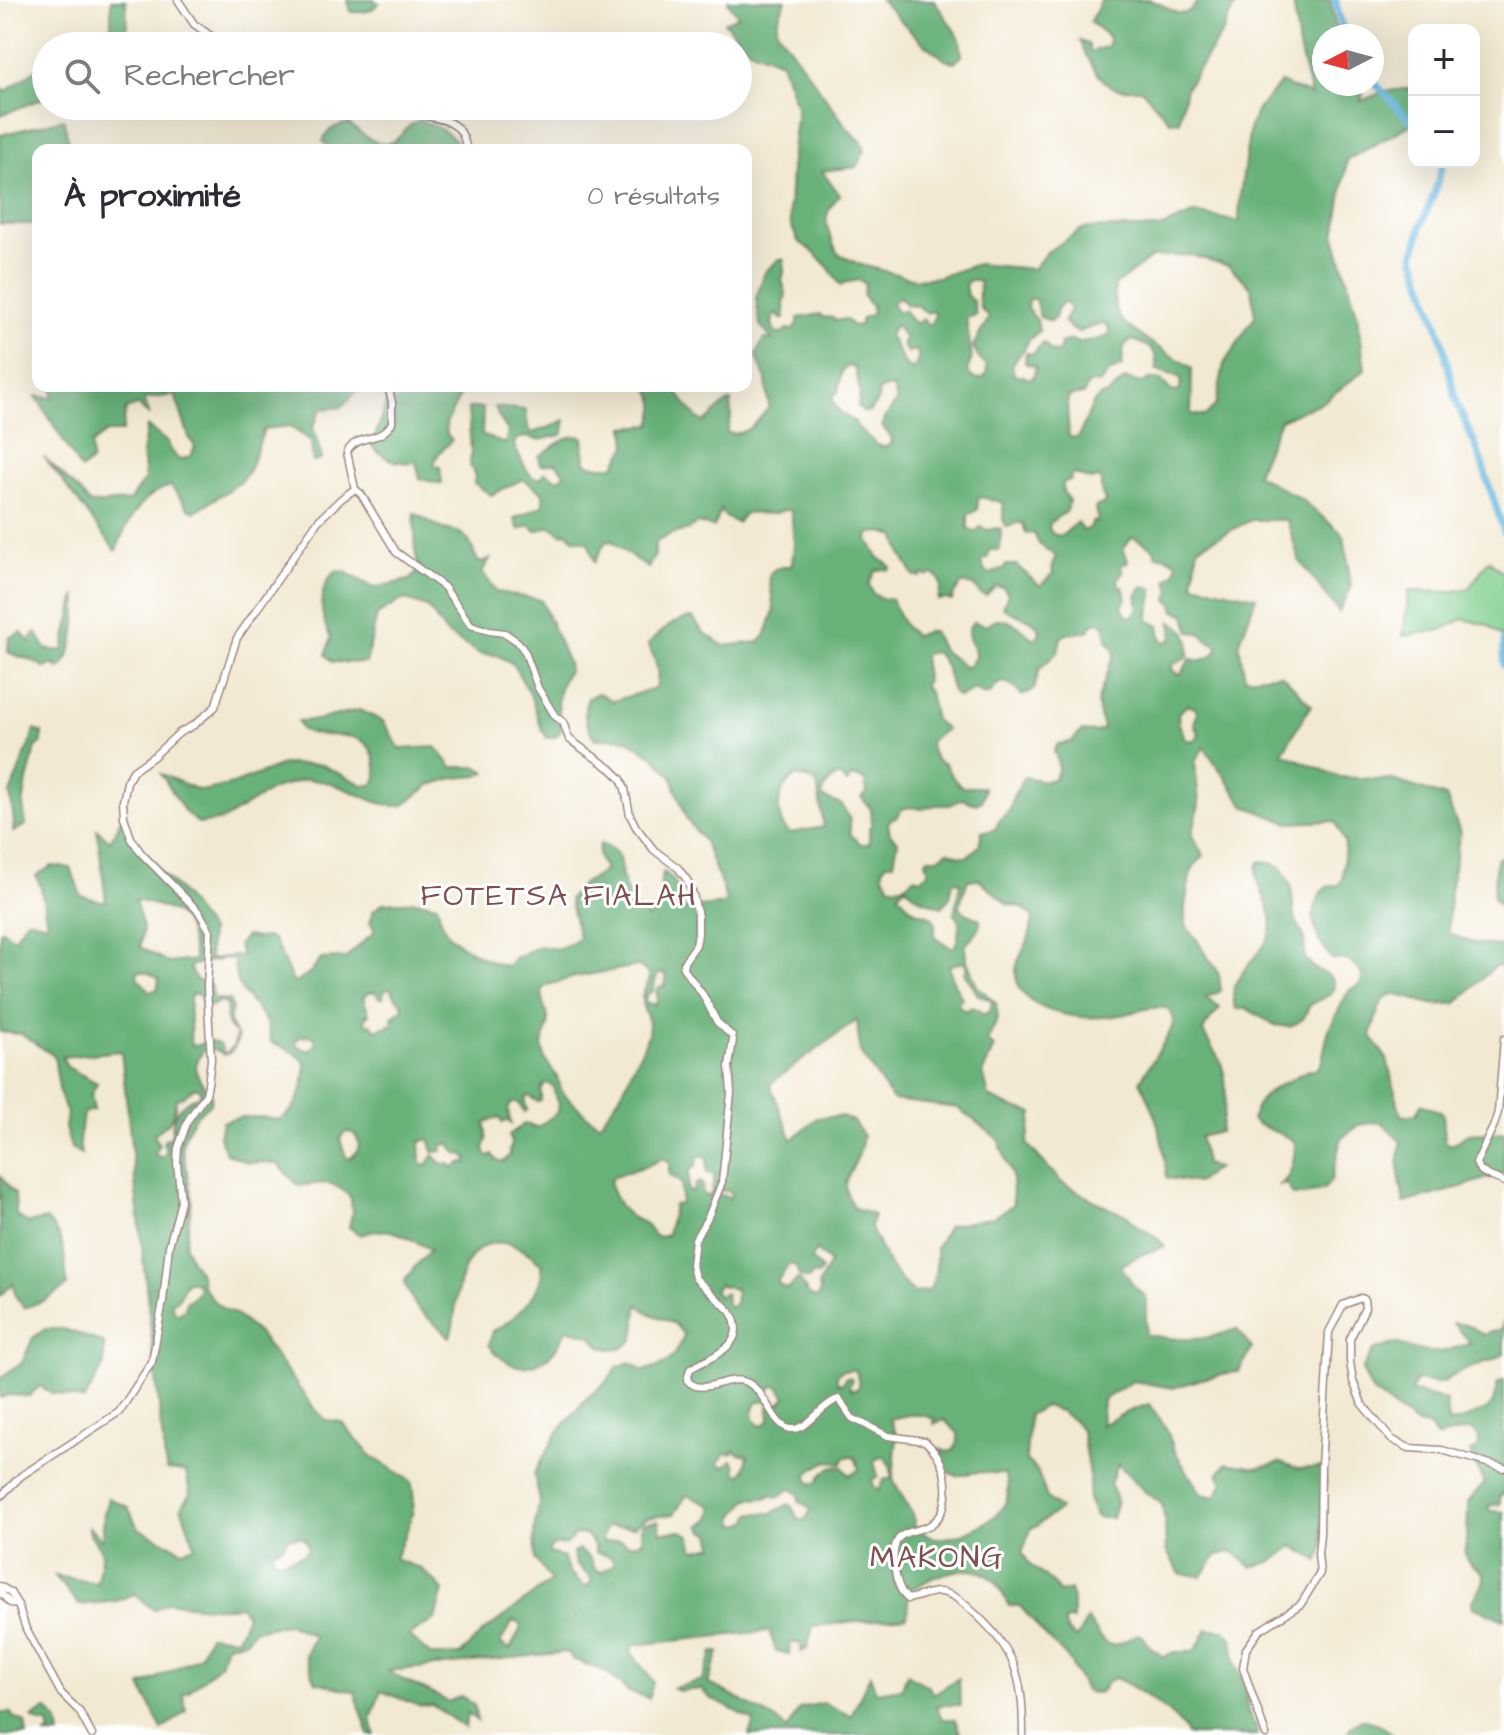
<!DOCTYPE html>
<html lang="fr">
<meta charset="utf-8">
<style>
:root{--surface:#fff;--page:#f2f2f3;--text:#2b2b33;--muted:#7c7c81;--line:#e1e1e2}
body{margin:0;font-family:"Architects Daughter",sans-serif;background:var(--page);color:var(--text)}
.controls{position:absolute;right:24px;top:24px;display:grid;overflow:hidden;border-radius:16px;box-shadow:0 8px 32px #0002}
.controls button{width:72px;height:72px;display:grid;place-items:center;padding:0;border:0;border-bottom:2px solid var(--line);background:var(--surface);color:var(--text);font:40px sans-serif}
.compass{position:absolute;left:1312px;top:24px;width:72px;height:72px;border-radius:50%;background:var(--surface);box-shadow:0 8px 32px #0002;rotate:264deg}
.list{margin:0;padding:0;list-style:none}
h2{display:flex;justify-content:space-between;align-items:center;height:104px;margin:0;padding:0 32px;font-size:34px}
h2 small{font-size:26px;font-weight:400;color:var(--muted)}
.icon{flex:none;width:44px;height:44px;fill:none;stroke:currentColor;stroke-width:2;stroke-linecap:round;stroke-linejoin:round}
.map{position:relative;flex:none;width:1504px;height:1735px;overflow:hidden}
.search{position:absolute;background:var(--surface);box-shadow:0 8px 32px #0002;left:32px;top:32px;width:720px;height:88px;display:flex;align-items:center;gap:20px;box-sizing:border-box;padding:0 28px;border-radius:44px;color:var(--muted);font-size:30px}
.panel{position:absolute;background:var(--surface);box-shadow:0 8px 32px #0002;left:32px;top:144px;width:720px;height:248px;border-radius:16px}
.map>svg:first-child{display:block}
.green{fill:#7fce8e;stroke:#64765c;stroke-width:2}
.forest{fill:#67b179;stroke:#586852;stroke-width:2;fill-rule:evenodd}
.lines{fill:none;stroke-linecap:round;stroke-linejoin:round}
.river{stroke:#60b5dd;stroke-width:7}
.secondary-casing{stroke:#9e847e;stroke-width:9}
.secondary{stroke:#fff;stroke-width:6}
.labels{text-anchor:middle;stroke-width:6;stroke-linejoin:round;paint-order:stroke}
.quarter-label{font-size:30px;letter-spacing:2px;fill:#824f4f;stroke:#fff}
</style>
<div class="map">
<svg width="1504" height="1735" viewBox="0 0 1504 1735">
<rect width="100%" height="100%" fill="#fff"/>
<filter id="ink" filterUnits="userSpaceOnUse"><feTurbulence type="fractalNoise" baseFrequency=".0125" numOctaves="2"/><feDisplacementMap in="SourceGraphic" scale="16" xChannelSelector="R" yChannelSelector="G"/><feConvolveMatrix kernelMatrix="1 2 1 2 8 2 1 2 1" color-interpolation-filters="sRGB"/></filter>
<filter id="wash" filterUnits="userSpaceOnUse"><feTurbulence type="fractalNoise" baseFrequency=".006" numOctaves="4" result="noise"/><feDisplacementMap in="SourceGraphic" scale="32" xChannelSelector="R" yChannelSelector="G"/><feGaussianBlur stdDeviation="1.8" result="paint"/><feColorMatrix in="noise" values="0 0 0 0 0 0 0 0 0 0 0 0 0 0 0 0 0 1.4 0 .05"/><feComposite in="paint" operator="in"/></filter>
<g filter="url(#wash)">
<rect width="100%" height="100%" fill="#f2e9d2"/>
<path class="green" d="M1489 560 1504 574V638L1488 625 1463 619 1441 630 1403 636 1409 591 1450 592 1469 588Z"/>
<g class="forest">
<path d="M111 0H126L127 23 124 46H107L111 24Z"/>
<path d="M347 0H374L379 3C370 12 364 13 351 12Z"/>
<path d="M728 0H786L777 21V30L849 130 862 142 865 151 856 167 822 171 840 195C818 218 827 227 837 253L858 264 916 279 938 277 977 264 1033 269 1047 252 1084 228H1160L1195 213 1239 222 1240 196 1250 126 1259 108 1280 83 1311 95 1299 48 1293 0H1330L1338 36H1324V84H1365L1361 101 1385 91 1414 88V123L1347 160 1335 237 1358 317 1365 370 1323 402 1280 420 1256 474 1301 499 1344 535 1351 586 1339 612 1299 560 1287 520H1251L1198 547 1193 584 1256 597 1239 645 1245 678 1281 674 1311 705 1282 753 1340 777 1393 780 1446 797 1460 832 1450 891 1448 933C1469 943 1481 945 1504 946V967L1495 966 1457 1003 1436 1005 1393 994C1377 999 1376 1021 1371 1036L1387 1059 1401 1116 1416 1114 1421 1104 1443 1113 1445 1141 1451 1145 1468 1134 1504 1132V1174L1503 1173 1452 1190 1404 1203 1398 1167 1401 1142 1381 1122 1358 1125 1341 1139 1331 1181 1324 1189 1305 1195H1293L1287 1184 1278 1186C1292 1179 1295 1157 1295 1142 1282 1130 1263 1132 1252 1119 1257 1097 1273 1088 1292 1079 1301 1074 1305 1069 1316 1070L1321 1064 1329 1029 1349 990C1366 986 1365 973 1353 964 1347 959 1339 959 1332 959L1319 941 1312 916 1321 892 1327 887 1338 885 1342 880 1345 843 1335 821 1288 823 1245 806 1204 747 1195 762 1199 804 1192 836 1204 856 1194 866 1190 876 1185 906V922L1188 929 1198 941 1206 955 1216 968 1219 975 1221 991 1206 998 1220 1008 1206 1025 1203 1032C1208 1042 1215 1051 1220 1061 1230 1084 1225 1108 1220 1132L1200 1137 1205 1164 1217 1168 1197 1183 1167 1178C1164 1144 1157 1111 1140 1081L1169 1034 1174 1021 1168 1008C1152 1006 1141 1010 1126 1014 1096 1020 1062 1019 1035 1004 1024 997 1017 988 1016 974 1015 961 1024 952 1028 940 1031 932 1032 924 1033 916L1021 907 1007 904 979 879 968 880 959 906 964 912 980 920C981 930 972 938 965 945L966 958 977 986 996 1003 998 1018 988 1039V1042L994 1047 983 1072 989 1097 1011 1107 1033 1113 1027 1144 1062 1183 1110 1209 1125 1214 1137 1225 1155 1236 1165 1246 1138 1256 1121 1266 1134 1286 1146 1297V1335C1157 1336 1168 1339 1179 1339 1199 1340 1218 1336 1237 1329L1252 1348 1239 1371 1202 1379 1173 1388 1133 1381 1103 1400 1101 1425 1127 1412 1149 1404 1166 1428 1174 1450 1201 1494 1216 1497 1223 1482 1218 1474 1227 1463 1256 1468 1280 1462 1299 1469 1321 1467 1326 1484 1321 1497 1323 1546 1319 1561 1293 1546 1274 1561 1251 1567 1232 1551 1216 1556 1202 1576 1180 1574 1166 1550 1165 1523 1162 1504 1144 1491 1118 1464 1110 1483 1117 1500 1112 1518H1097L1088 1499 1090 1482 1082 1431 1074 1421 1060 1411 1045 1406 1029 1415 1026 1460 1037 1470 1047 1498 1060 1509C1052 1516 1043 1519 1036 1527H1032L1022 1552 1031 1566 1053 1583 1059 1593 1070 1590 1073 1600V1620L1068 1619 1064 1623 1068 1632 1076 1638 1088 1619C1106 1649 1108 1651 1138 1634L1143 1636 1151 1648 1164 1657 1174 1652H1191L1196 1649 1207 1629 1224 1630 1232 1638 1235 1663 1244 1683 1248 1712 1256 1727 1257 1735H1187C1182 1718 1133 1685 1115 1678 1098 1683 1110 1698 1085 1691L1070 1661 1042 1632 1020 1606H1009C1005 1599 1002 1590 997 1584 983 1565 957 1569 937 1576 928 1579 919 1586 909 1590L907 1617 813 1626 807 1649 801 1652V1644L790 1642 789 1654 776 1651 769 1631 633 1645 631 1652 653 1682 649 1698 629 1692 606 1672 572 1659 568 1652 388 1671C407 1684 429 1690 448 1702L461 1696 474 1705 477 1721 467 1713 465 1728 432 1705 419 1706 381 1691 371 1719 375 1735H369L355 1692 316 1682 305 1655 314 1636 288 1624 254 1630 245 1641 226 1644 220 1664 188 1692 183 1693 186 1711 162 1730 141 1686 200 1656 209 1635 237 1638 247 1615 240 1606C214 1609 193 1606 168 1602L154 1610 134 1594 117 1601 79 1605 55 1576 97 1583 102 1552 90 1534 89 1527 102 1539 104 1513 108 1498 128 1507 138 1528 182 1550 195 1546 181 1507 190 1494 186 1472 167 1470 165 1462 121 1051 62 1057 67 1067 97 1083 91 1095 94 1110 83 1113 79 1141 81 1154 71 1148 65 1128 67 1113 60 1095 54 1056 21 1034 0 1032V931L2 930 15 938 27 919 47 924 41 887 36 876 52 866 71 868 81 896 101 901H106L97 829 110 841 117 829 124 810 126 826 141 853 180 891 210 931 209 959 242 955 238 946 246 936 258 938 266 937 274 940 293 982H297L310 973 321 959 346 958C355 948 368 940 375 930L370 923 373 911 383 903 420 901 437 905C440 915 442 928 449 935 462 948 489 963 506 966L516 957 539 946 556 949 573 943 579 937 569 899 583 883 594 878 604 871V867C598 859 597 853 600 844 606 846 613 848 617 854 622 861 620 872 623 880 626 893 637 914 649 918 677 895 654 894 663 872 677 878 679 895 683 909L726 904 724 892 704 841 687 820 671 775 653 756 630 741 620 738 595 739C586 725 581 714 588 698L598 693 613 701 656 688C660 672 656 659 648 645 660 632 675 618 693 618L703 632 724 646 759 642 765 636 774 611 769 575 775 569 792 565 794 544 791 510C782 509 779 513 771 514 761 514 753 512 744 514L737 523 725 517 721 509 714 527 697 523 688 530 671 534 655 543V555L648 568 625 552 612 541 605 542 595 562 588 542 574 539 567 532 562 534 550 526 536 531 530 525 519 530 514 518C524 515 532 510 543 506V493L523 479 491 495 474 483 475 476 470 465 471 452 468 408H483L482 435 505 444 508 431 499 417 495 407 526 410 528 428 532 433 553 426 565 420V428L562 435 539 440 525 437 516 439 514 446 526 469 533 478H541L545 472 558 480 565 474 556 463 541 465 539 456C554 448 565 433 583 437L585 463 595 466H614L627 446 625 427 651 425C657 406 658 403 647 386H672L696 417 704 422C715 416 719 405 731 401V417L727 433C747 437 758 421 769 407L766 380 756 355 764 339 772 340 760 325 756 298 765 272 779 259H784V273L782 280 786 293 784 304 785 319H781L776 314C770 320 772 327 776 333L783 334 786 329 793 330 798 323V318L820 314 822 317 833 318 835 321 845 319 853 326 860 325 862 318 871 315 872 305 869 304 863 295 865 284 860 280 843 283 841 286 828 267 811 250 798 241 791 225 789 210 792 150 797 110 781 62 749 49 724 22 738 16 729 4ZM1191 255 1229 266 1251 287 1255 316 1224 364 1216 405 1205 416 1191 414 1192 368C1176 358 1127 330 1119 317 1113 308 1114 295 1115 285L1152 257ZM970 280 980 282C979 296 975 309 989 316 985 328 977 336 973 347L980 360 986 364 987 372 984 378 976 379 970 376 967 370 972 358 966 318 976 315 973 300 967 296 965 285ZM900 297 907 305 918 306 926 313 933 311 935 314 932 324H928L923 319 917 323 913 322 904 310 897 312 892 302ZM1028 299H1035L1040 317 1050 321 1055 318 1057 309 1063 302 1067 303 1070 309 1064 321 1071 329 1078 332 1104 323 1109 328V335C1099 342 1088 339 1078 343L1071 340 1061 343 1060 350 1057 352 1050 351 1046 345 1043 343 1033 354 1026 353 1025 363 1036 367 1033 378 1029 379 1023 376H1015C1009 363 1014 362 1022 352 1025 349 1026 344 1029 340 1032 337 1036 334 1039 331L1037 320 1027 309ZM895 325 898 327 903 336 906 337 902 344 907 352 916 350C920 356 918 363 913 369L906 366C900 355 895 346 889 335ZM1133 340C1151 348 1157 347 1156 369 1164 375 1174 373 1182 379L1179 392 1171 391 1161 380 1149 379 1143 383 1125 379 1108 394 1101 396 1093 403 1079 436 1076 438 1069 437 1067 403 1069 396 1084 394 1086 387 1092 383 1099 384 1109 372 1122 366 1123 351 1126 343ZM848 366 855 368 860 392 858 407 863 412 871 411 878 399 879 391 885 388 893 387 897 401 884 419 882 426 892 438 891 445 884 447 877 445 858 428 855 422 842 414 833 403V396L838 392 842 371ZM1074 474 1091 480 1098 478 1101 480V491L1105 501 1104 504 1097 506 1095 509 1098 521 1096 523 1093 521 1090 528 1083 531 1077 522 1063 535H1055L1050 531 1049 525 1052 521 1067 511 1069 501C1065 494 1060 490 1064 482L1071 480V476ZM980 497 998 501 1003 504V519L1006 526 1009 527 1016 523H1023L1026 534 1034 533 1039 544 1056 556 1052 565 1053 573 1040 586 1016 565H1006L1004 568 991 574 984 571 982 561 988 557 990 550H1000L1001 529 998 528 987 530 981 527 975 532 968 529V515L977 510 978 500ZM882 532 896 536 901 554 914 576 921 577 923 574 926 576 933 574 939 578 941 585 938 600 945 599 952 601 954 594 962 583 975 586 979 593 986 596 996 586 1003 587 1008 594 1003 608C1016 617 1031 615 1040 630L1038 637 1031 639C1026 629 1010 620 999 619 993 619 991 622 987 626L973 622C957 642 990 651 966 668L941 649 933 631H928L915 636 904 625 891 599H883L873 594 869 584 875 571 882 569 889 570 891 567 877 556 868 539 870 533ZM1132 537 1135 538 1154 549 1156 556H1164L1177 562 1175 573 1167 580 1171 590 1168 600 1173 604 1175 611 1186 614 1190 632 1201 633 1208 641 1217 645 1218 649C1212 659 1201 662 1190 659L1181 674H1177L1172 669V665L1188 657 1189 642 1185 631 1181 627 1171 622 1173 637 1166 643 1161 638 1159 626 1149 620C1148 609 1154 600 1153 589L1146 586 1140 589 1137 595 1139 609 1131 617 1127 616 1122 607 1126 598 1123 587 1119 586 1118 579 1123 573 1121 566 1123 563H1127L1128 560 1123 549ZM1098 622 1105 625 1107 640 1115 652 1097 702 1103 729 1096 732 1082 731 1071 742 1058 744 1054 751C1059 761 1062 780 1046 781 1040 781 1031 778 1024 777L1013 797 1010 810 998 821 996 829 989 831H982L979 846 968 856H960L948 851 938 858H928L926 861 929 872 922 879 913 877C908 886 897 889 888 884V881L883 876V868L887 863H894L898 841 890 834 888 823 890 820 897 817 902 809 910 807 922 809 936 805H950L962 799 976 804 982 801 984 787H962L952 777 945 764C934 761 931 753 930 742 935 736 941 734 946 729L935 720 929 692 924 687 926 678 923 657 924 654 935 652C947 663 949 678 953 693L959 697 974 689 982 694H990C1000 675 1011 682 1022 695L1028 693 1034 689 1040 668 1058 652 1061 637 1067 634 1089 631 1092 624ZM1188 705 1195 708 1197 711 1194 725 1199 734 1195 740H1186L1179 724 1178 713ZM796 776 811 780 817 784 824 827 790 833C772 820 777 786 796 776ZM852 776 865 780 867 793 862 798 871 809 872 823 869 829V844H861L850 834V819L842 805 822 797 824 788 835 777H842L847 783ZM954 881 961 882 954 914 960 922C958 928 959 947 952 948 950 948 938 938 934 936 934 932 936 927 935 923 932 912 918 915 912 909 907 905 904 899 898 894L903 888 907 887C916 899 929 902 942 907L950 897 951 888ZM135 900C154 905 178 907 187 927 191 937 192 950 195 960L169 963 140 947 143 928ZM225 958 235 960C232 988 249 998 263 1017 268 1023 269 1034 271 1042 281 1047 298 1052 304 1062 309 1072 298 1105 290 1112 287 1115 283 1117 280 1120 260 1116 241 1115 222 1122L219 1137 226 1153 249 1163 264 1162 278 1164 299 1186C324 1182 333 1179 351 1198L352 1213 349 1227 360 1235C396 1224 399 1235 430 1249 421 1264 412 1265 404 1283L417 1308 450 1337C457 1318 454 1300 460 1281 474 1234 509 1233 541 1264 541 1268 542 1273 541 1277 538 1298 511 1322 493 1331L489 1345C505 1366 526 1375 549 1356 557 1350 562 1337 567 1329L592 1336C599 1353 626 1354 634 1337 637 1328 635 1315 638 1305L649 1313 675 1324 684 1335C674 1362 669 1363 643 1371L630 1362 617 1367 608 1380 586 1399 558 1432 534 1474 540 1501 534 1529 535 1559 551 1581 482 1633 460 1655H430L409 1636 435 1619 443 1590 422 1569 395 1559C405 1530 420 1513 411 1481L371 1456 341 1422 326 1420 313 1407 259 1334 236 1315 223 1309 212 1299 203 1286 199 1272 191 1260 185 1246 192 1200 182 1145 187 1131 194 1118 210 1103 212 1096C200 1079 188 1072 203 1051 213 1047 216 1050 225 1055 234 1052 235 1046 238 1038L229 1022 232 1007 229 1000 214 999 211 985 196 980 189 967C202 960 212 963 225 958ZM965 962 967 970 964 972C969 981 973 984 977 994L992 1001 990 1012 984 1014 973 1007 965 1011 958 1005V1002L962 998 953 981 949 965ZM638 966C662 979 641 983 642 1001 642 1009 649 1016 649 1025 649 1038 643 1048 637 1059 631 1070 628 1083 621 1093 615 1104 607 1114 599 1124L587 1116 561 1091 557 1077 545 1059 542 1045 548 1025V1017L543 1003 542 989 548 985 575 977ZM139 971C146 972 154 975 159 979L157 990 149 991 142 982 139 981 137 974ZM661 973 667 975 665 986 658 988 656 991 658 999 655 1005 645 1002 646 995 652 992 657 975ZM387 989H391L396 998 401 1002 403 1008 392 1017 393 1024 375 1030 371 1024 368 1025 365 1023 366 1016 369 1014 363 997 369 992H376L379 998H383L384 991ZM194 993 200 996 204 1007 214 1005 220 1001 226 1004C229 1019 221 1023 236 1034 236 1042 233 1049 226 1053L223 1052 221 1045C210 1037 203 1046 192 1045L190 1042C192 1027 187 1006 191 995ZM857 1020 860 1052 893 1100 958 1108 998 1139 1012 1175 1013 1205 994 1217 948 1226 936 1248V1273L930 1290 915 1293C893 1278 881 1251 870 1226L874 1215 854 1208C838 1182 849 1178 859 1154 861 1148 862 1141 863 1135L853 1121 841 1116 817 1118 792 1140 770 1084ZM302 1035 305 1037 308 1035 314 1037 317 1043 309 1051 299 1047 295 1042ZM545 1083 552 1085 559 1105 558 1112 538 1127 524 1124 509 1135 512 1145 509 1151 510 1155 503 1162 496 1160 492 1154 490 1156 486 1155 484 1148 487 1140 485 1124 488 1121 500 1118 502 1123 508 1120 511 1123 508 1109 512 1103H519L524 1112 527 1110 525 1103 526 1097 529 1096 538 1102 541 1100V1090ZM195 1087 201 1090 199 1096C175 1106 174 1113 171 1138L165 1139 163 1143C166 1149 168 1152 163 1157L157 1156 155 1153 159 1145 154 1134C170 1123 175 1120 176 1099L184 1096ZM345 1132 353 1133C362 1142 360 1152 349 1159L346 1157 340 1139ZM427 1139 430 1141 433 1152 442 1151V1146L450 1143C454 1151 455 1154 465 1155L468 1160 466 1163 462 1162 454 1168 449 1164 441 1163 434 1155 426 1166 421 1164 420 1142ZM702 1156 707 1157V1173L715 1175 712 1190 728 1191 731 1193 730 1198 712 1192 710 1196 704 1195 702 1192 703 1185 699 1182 696 1184 693 1192 688 1191 689 1171 696 1166 697 1159ZM663 1158 669 1162V1175L681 1183V1204L674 1205 667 1235C652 1240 654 1233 645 1224 641 1220 639 1221 633 1218 622 1212 614 1197 610 1185L612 1177 649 1165ZM816 1250 830 1263 818 1286 820 1289 819 1296 816 1298C803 1295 806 1286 799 1279L796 1280 789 1289 782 1287 777 1282 789 1264 796 1266 799 1276 808 1279 813 1274 818 1275 822 1270 811 1259ZM187 1281 197 1283 199 1287 197 1294 186 1302 185 1309 179 1314 175 1312 172 1306V1302C184 1299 180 1288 187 1281ZM719 1284 724 1287 727 1286 732 1289 735 1288 736 1300 733 1306 729 1307 727 1304 726 1294 723 1293 719 1297 714 1290ZM842 1370H856L859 1385 858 1388 854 1390 850 1388 849 1385 852 1380 850 1377H846L843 1383 840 1384 837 1382V1375ZM774 1385 780 1388 786 1397 781 1403 778 1404 772 1400H769L768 1407 770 1417 767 1423 761 1426C750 1420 752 1411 758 1401H766L769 1390ZM909 1415H924L934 1419V1424L944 1420 958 1433V1440L954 1450 947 1452 941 1449 943 1469 956 1476 978 1472 1005 1474C1009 1484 1010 1495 1004 1505 995 1522 956 1540 937 1538 930 1538 921 1530 914 1526L915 1520 893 1479 897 1436 890 1419ZM735 1450 737 1453 748 1455 745 1469 741 1475 736 1472V1465L732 1460 724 1467 720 1465 719 1462 725 1453 732 1454ZM850 1456 856 1459 859 1470 849 1475 842 1467C830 1466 822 1471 818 1482L811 1484 808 1480 807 1475 816 1467 827 1461 842 1464 844 1458ZM885 1457 891 1468 892 1478 883 1480 879 1491 874 1486 872 1480 878 1476 874 1462 878 1458ZM790 1489 799 1494V1502L806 1505 811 1510 805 1520C793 1520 797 1510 789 1504L772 1513H752L749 1521 741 1525 735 1524 734 1516 748 1499 765 1498 771 1495 778 1497ZM687 1495C691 1496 705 1504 712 1506 713 1516 708 1523 700 1525L704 1531 711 1533 714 1546 696 1550 693 1548 691 1536C677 1526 675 1534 661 1532L658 1521 644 1523 642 1526V1541C634 1545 629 1546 621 1540L603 1542 602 1538 605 1528 608 1526 634 1527 646 1518 674 1514ZM585 1534 594 1545 595 1552C602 1555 610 1554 614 1561L613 1565 601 1572 594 1569C590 1554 589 1559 579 1550L573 1553 575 1563 591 1578V1582L586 1587 583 1586 568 1571 563 1557 549 1553V1549L555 1545 567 1544 574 1535ZM301 1536 306 1541 308 1548 303 1555 280 1561 274 1559 272 1552 284 1545 287 1538ZM513 1621 521 1624V1628L510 1649 500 1643Z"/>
<path d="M881 0H934L960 39 962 56 955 62C935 61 896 15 881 0Z"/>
<path d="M1102 0C1117 0 1134 0 1149 0 1170 3 1179 29 1199 0H1240L1230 14 1224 30 1186 88 1179 122 1170 121 1141 89C1133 89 1122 90 1115 88 1100 84 1085 54 1080 41L1088 44 1091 52 1108 46 1109 37 1090 22Z"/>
<path d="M46 62V97L1 115 0 83 5 92Z"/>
<path d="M64 119 70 150H38V224H0V135Z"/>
<path d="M420 120C436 126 449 131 459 146L449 150H361L352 144 348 145 343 150C332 150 330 149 323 141 327 129 336 126 348 123 363 134 382 154 399 137 406 129 410 123 420 120Z"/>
<path d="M52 386H362L341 407 321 409 313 427 322 459 313 462 311 441 289 426 264 429 250 468 241 482 194 512 187 507 171 486C141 493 126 524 116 551L44 457 81 493 90 504 129 501 145 479 142 453 147 426 168 443 171 450 179 460 191 456 195 447 189 437 175 395 144 399 150 416 138 405 126 409 122 432H106L91 445 92 460 81 470 36 396 53 398Z"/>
<path d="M371 386H465L446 423 447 434 452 440C445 449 436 452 434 465L440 467 442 484 420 479 416 462C398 464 384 460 372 446L387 400Z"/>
<path d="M414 513C424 518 434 525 444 529 453 532 462 530 468 540 474 548 473 556 480 563L490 559 482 572 497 592 541 600 568 663 569 671C554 687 558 711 561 731L555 737 547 738 542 730 530 694 512 663 497 655 480 654 447 634 427 607 404 599 377 615 366 663 333 662 326 655 331 638C320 618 316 588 336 571L345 572 374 588 409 580 416 574 418 565 416 557Z"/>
<path d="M76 595C79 615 75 655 59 669L53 664 45 668C32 658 22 659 8 652L9 638 22 632 29 642 36 632 46 649 63 651Z"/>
<path d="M359 710 383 721 400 749 436 747 452 767H478L486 772 478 776 454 778 430 785 404 805 396 806 379 803 331 783 306 779 273 789 223 820 199 824 185 812 161 774 198 790H207L233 784 285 764 322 765 363 785H372L377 778C376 770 376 759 372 752 360 726 321 742 301 729L298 721 316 720Z"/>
<path d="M35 730 42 733V743L36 747 27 780 23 806 26 825 13 832 14 822 10 793Z"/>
<path d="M1504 855V910L1493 898 1496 860Z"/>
<path d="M1266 861 1280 866 1291 885 1294 916 1304 937 1305 959 1315 969 1328 975 1333 981 1334 987 1331 994 1310 1005 1303 1019 1290 1027 1275 1025 1247 1009H1236C1222 978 1261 960 1270 934 1279 909 1248 882 1259 862Z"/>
<path d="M0 1176 15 1194 16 1215 28 1223 46 1219C66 1238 65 1259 67 1286L45 1300 24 1308 16 1297 13 1283 0 1296Z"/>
<path d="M1504 1319V1354L1495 1359 1465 1369 1445 1381 1437 1383 1416 1380 1411 1391 1446 1401 1448 1423C1457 1422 1486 1412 1492 1404 1495 1399 1496 1390 1497 1384L1504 1380V1494L1500 1496V1504L1488 1506 1490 1511 1504 1512V1620L1473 1607 1472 1602C1501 1561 1469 1576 1465 1554 1464 1548 1467 1540 1467 1534 1468 1523 1468 1513 1468 1502L1484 1484C1480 1473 1474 1464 1470 1452L1477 1449C1479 1440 1478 1436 1472 1430 1459 1429 1450 1437 1437 1437L1427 1426 1417 1425 1372 1391 1362 1370 1373 1351 1395 1343C1431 1355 1434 1355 1471 1343L1453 1323 1468 1325 1484 1335 1501 1329Z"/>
<path d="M45 1329H64L104 1343V1365L84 1400 52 1393 40 1386 29 1396 8 1395 0 1398V1378L22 1363 33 1338Z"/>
<path d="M713 1652H719L708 1684C725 1690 739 1699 754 1708 770 1717 774 1716 787 1730L800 1708 824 1703 851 1716 870 1675 876 1692 902 1688 907 1674 929 1687 933 1694 959 1678 960 1705H936L942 1719H955L961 1735H862L860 1733 856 1735H749L754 1721 710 1698 701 1689 679 1691 673 1688 703 1680Z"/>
<path d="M46 1709 58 1722 60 1735H46L50 1732 48 1724 40 1723 32 1718Z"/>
<path d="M2 1713H11L13 1717 25 1722 27 1735H0V1714Z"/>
<path d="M1362 1719 1379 1724 1394 1735H1346L1352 1725Z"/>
</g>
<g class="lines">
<g class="river">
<path d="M1335 0 1345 36"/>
<path d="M1372 81C1388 94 1398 112 1414 123"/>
<path d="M1443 162 1435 191 1421 226 1414 256 1441 336 1456 402 1478 451 1504 532"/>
<path d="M1504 639V665"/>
</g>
</g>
</g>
<g filter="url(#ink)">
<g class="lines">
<g class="secondary-casing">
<g id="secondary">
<path d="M178 0 194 24 225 46"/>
<path d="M405 106C418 120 441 114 455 126 463 131 465 142 467 150"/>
<path d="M388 386 392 402V423C388 429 383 434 376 436 364 440 354 440 347 452L355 489 361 494 396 552 444 587 471 625 489 631 505 633 518 642 525 652 538 688 555 716 563 722 569 739 611 769 621 779 625 789 630 815 636 827 654 850 678 868 687 880 693 894 698 917V934L696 945 684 962 683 968 703 995 717 1022 732 1036 733 1040 729 1066 731 1093 722 1182 708 1217 695 1239 692 1265 695 1278 730 1311C751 1345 712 1356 690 1369L687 1380C702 1398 727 1374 746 1382 767 1390 773 1430 793 1429 809 1429 822 1403 839 1399L852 1418 888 1436 925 1441C929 1445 934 1450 937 1455 949 1475 952 1511 930 1525 922 1530 909 1530 901 1536 887 1547 895 1590 908 1599 918 1597 929 1592 938 1592 951 1592 961 1601 970 1609 1016 1649 1023 1676 1023 1735"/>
<path d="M1504 1039 1498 1112 1494 1125 1476 1163C1479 1174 1494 1177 1504 1182"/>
<path d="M0 1497 21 1476 119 1412 152 1362 163 1301 169 1246 181 1201 177 1163 178 1148 188 1120 206 1094 208 1084 211 1060 207 987 210 931 199 912 141 853 131 838 124 817 123 801 127 782 133 771 154 756 179 733 194 725 215 707 237 638 318 521 341 499 355 489"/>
<path d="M0 1586 10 1592 18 1605 26 1629 61 1693 79 1711 92 1735"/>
<path d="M0 1592 10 1603 18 1605"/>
<path d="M1266 1735 1243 1668 1246 1649 1259 1631 1301 1604 1320 1573 1318 1554 1320 1534 1321 1467 1329 1332 1343 1305 1361 1298 1364 1299 1365 1308 1350 1339V1362L1353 1381 1362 1404 1391 1439 1409 1448 1442 1450 1504 1468"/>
</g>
</g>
<use href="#secondary" class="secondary"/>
</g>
</g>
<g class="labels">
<g class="quarter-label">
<text x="559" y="905">FOTETSA FIALAH</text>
<text x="937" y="1567">MAKONG</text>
</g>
</g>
</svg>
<div class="controls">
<button>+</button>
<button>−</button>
</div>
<svg class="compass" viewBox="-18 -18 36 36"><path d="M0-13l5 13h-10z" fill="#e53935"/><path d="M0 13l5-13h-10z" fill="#7c7c81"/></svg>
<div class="search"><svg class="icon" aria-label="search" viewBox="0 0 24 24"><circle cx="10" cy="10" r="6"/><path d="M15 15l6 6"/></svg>Rechercher</div>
<section class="panel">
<h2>À proximité<small>0 résultats</small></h2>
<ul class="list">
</ul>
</section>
</div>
